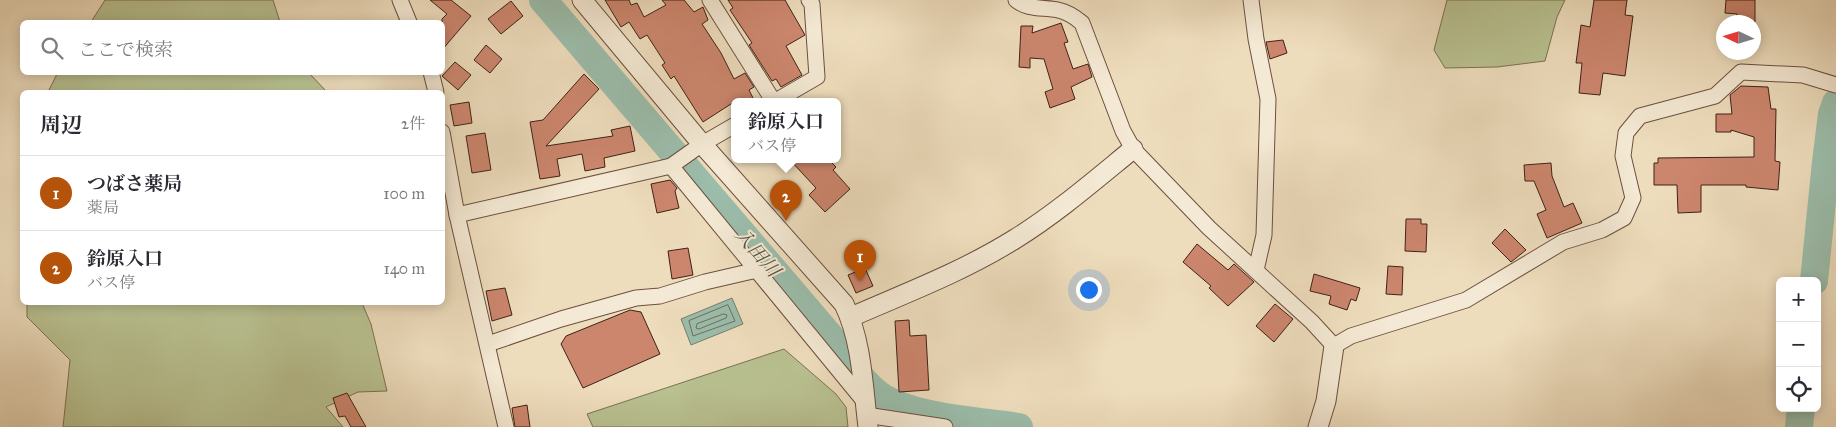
<!DOCTYPE html>
<html lang="ja">
<meta charset="utf-8">
<style>
:root{--surface:#fff;--page:#f2f2f3;--text:#2b2b33;--muted:#7c7c81;--line:#e1e1e2;--accent:#b45309}
body{margin:0;font-family:"IM FELL Great Primer","Noto Serif JP",serif;background:var(--page);color:var(--text)}
.controls{position:absolute;right:15px;bottom:15px;display:grid;overflow:hidden;border-radius:8px;box-shadow:0 2px 12px #0003}
.controls button{width:45px;height:45px;display:grid;place-items:center;padding:0;border:0;border-bottom:1px solid var(--line);background:var(--surface);color:var(--text);font:25px sans-serif}
.compass{position:absolute;left:1716px;top:15px;width:45px;height:45px;border-radius:50%;background:var(--surface);box-shadow:0 2px 12px #0003;rotate:274deg}
.you{position:absolute;left:1088px;top:289px;width:18px;height:18px;margin:-12px;border:4px solid #fff;border-radius:50%;background:#1a73e8;box-shadow:0 0 0 8px #1a73e833}
.badge{display:grid;place-items:center;width:32px;height:32px;border-radius:50%;background:var(--accent);color:#fff;font-size:16px;font-weight:700}
.pin{position:absolute;translate:-50% -41px;filter:drop-shadow(0 1px 2px #0008)}
.pin::after{content:'';position:absolute;top:26px;width:18px;height:15px;background:inherit;clip-path:polygon(0 0,100% 0,50% 100%)}
.popup{position:absolute;left:731px;top:98px;width:110px;height:65px;box-sizing:border-box;display:grid;place-content:center;border-radius:8px;background:var(--surface);filter:drop-shadow(0 1px 4px #0005);font-size:16px;white-space:nowrap;color:var(--muted)}
.popup b{font-size:19px;color:var(--text)}
.popup::after{content:'';position:absolute;left:50%;top:100%;margin-left:-10px;border:10px solid transparent;border-top-color:var(--surface)}
.list{margin:0;padding:0;list-style:none}
h2{display:flex;justify-content:space-between;align-items:center;height:65px;margin:0;padding:0 20px;font-size:21px}
h2 small{font-size:16px;font-weight:400;color:var(--muted)}
.list li{display:grid;grid-template-columns:32px 1fr auto;gap:15px;align-items:center;box-sizing:border-box;height:75px;padding:0 20px;border-top:1px solid var(--line)}
.list b{display:block;font-size:19px;white-space:nowrap}
.list p{margin:0;font-size:16px;white-space:nowrap;color:var(--muted)}
.list em{font-size:16px;font-style:normal;color:var(--muted)}
.icon{flex:none;width:28px;height:28px;fill:none;stroke:currentColor;stroke-width:2;stroke-linecap:round;stroke-linejoin:round}
.map{position:relative;flex:none;width:1836px;height:427px;overflow:hidden}
.search{position:absolute;background:var(--surface);box-shadow:0 2px 12px #0003;left:20px;top:20px;width:425px;height:55px;display:flex;align-items:center;gap:12px;box-sizing:border-box;padding:0 18px;border-radius:8px;color:var(--muted);font-size:19px}
.panel{position:absolute;background:var(--surface);box-shadow:0 2px 12px #0003;left:20px;top:90px;width:425px;height:215px;border-radius:8px}
.map>svg:first-child{display:block}
.green{fill:#b9c191;stroke:#7c7153}
.water{fill:#9bbdab;stroke:#777f6f}
.lines{fill:none;stroke-linecap:round;stroke-linejoin:round}
.shore{stroke:#6e6f60;stroke-width:1}
.river{stroke:#9bbdab;stroke-width:28}
.building{fill:#cc866e;stroke:#402115}
.minor-casing{stroke:#6c503f;stroke-width:17}
.tertiary-casing{stroke:#6c503f;stroke-width:21}
.minor{stroke:#f4e9d4;stroke-width:15}
.tertiary{stroke:#f4e9d4;stroke-width:19}
.labels{text-anchor:middle;stroke-width:4;stroke-linejoin:round;paint-order:stroke}
.water-label{font-size:19px;font-style:italic;fill:#5b5042;stroke:#f4e9d4}
</style>
<div class="map">
<svg width="1836" height="427" viewBox="0 0 1836 427">
<rect width="100%" height="100%" fill="#eeddbd"/>
<filter id="stains"><feTurbulence type="fractalNoise" baseFrequency=".004" numOctaves="4"/><feColorMatrix values="0 0 0 0 .2 0 0 0 0 .09 0 0 0 0 .02 0 0 0 .5 -.17"/></filter>
<radialGradient id="worn" r=".72"><stop offset=".6" stop-color="#630" stop-opacity="0"/><stop offset="1" stop-color="#630" stop-opacity=".3"/></radialGradient>
<g class="green">
<path d="M105 0H273L280 22H91Z"/>
<path d="M1447 0H1565L1557 17 1545 61 1497 67 1445 68 1434 50Z"/>
<path d="M58 72 309 73 327 92H48Z"/>
<path d="M27 302 362 303 371 324 387 391 358 392 326 407 343 427H63L70 360 27 317Z"/>
<path d="M784 349 836 394 846 407 848 427H593L587 414Z"/>
</g>
<path class="water" d="M732 298 743 324 691 345 681 319Z"/>
<g class="lines">
<g class="shore">
<path d="M728 305 735 321 693 336 689 321Z"/>
<path d="M724 314 727 315 726 318 699 329 696 328 697 324Z"/>
</g>
<g class="river">
<path d="M543 0 829 335C842 353 865 387 884 398 918 418 980 421 1019 427"/>
<path d="M1814 281 1826 162 1832 114 1836 103"/>
<path d="M1799 427 1801 408"/>
</g>
</g>
<g class="building">
<path d="M430 0H451L471 16 442 50V19L447 14Z"/>
<path d="M605 0H629L631 5 637 3 644 17 666 5 662 0H684L694 12 703 7 708 20 702 24 721 53 734 79 745 73 754 87 749 90 755 102H734L703 122 674 76 671 79 662 65 665 63 647 35 640 39 629 22 621 27Z"/>
<path d="M728 0H785L805 35 786 46 802 75 781 87 776 79 772 81 749 45 752 43 730 10 733 8Z"/>
<path d="M1594 0H1627L1625 15 1633 16 1625 76 1603 73 1600 95 1579 93 1582 63H1576L1581 25 1590 27Z"/>
<path d="M1726 0H1755V22H1737V14L1725 13Z"/>
<path d="M511 1 523 16 501 34 488 19Z"/>
<path d="M1061 23 1068 42 1064 43 1073 69 1088 64 1092 77 1071 87 1075 99 1050 108 1045 92 1053 89 1044 59 1030 58V68L1019 67 1021 26H1033L1032 33Z"/>
<path d="M1283 40 1287 53 1270 59 1266 42Z"/>
<path d="M486 45 502 59 490 73 474 60Z"/>
<path d="M455 62 471 75 458 90 442 76Z"/>
<path d="M584 74 599 89 546 146 613 136 611 130 630 126 635 151 604 158 605 167 585 171 582 154 557 159 560 176 540 179 530 122 543 120Z"/>
<path d="M1741 86 1768 87 1771 109H1776L1775 161 1780 162 1778 190 1746 187V185H1701V212L1678 213 1677 185H1654V163H1658V158L1754 157V137L1731 130V132H1716V114H1732L1730 95Z"/>
<path d="M469 102 472 123 454 126 450 105Z"/>
<path d="M485 133 491 170 472 173 466 136Z"/>
<path d="M790 160H829L836 167 833 170 850 189 825 212 809 195 816 188Z"/>
<path d="M1551 163 1552 176 1564 207 1573 203 1582 223 1547 238 1537 214 1546 210 1534 181H1525L1524 165Z"/>
<path d="M670 180 677 188 675 191 679 208 657 213 651 184Z"/>
<path d="M1406 219H1421V224H1427L1426 252 1405 251Z"/>
<path d="M1505 229 1526 250 1511 262 1492 243Z"/>
<path d="M1197 244 1228 270 1234 264 1254 282 1228 306 1209 288 1211 286 1183 262Z"/>
<path d="M688 248 693 275 672 279 668 251Z"/>
<path d="M1388 266 1403 267 1402 295 1386 294Z"/>
<path d="M865 268 873 286 856 293 848 275Z"/>
<path d="M1314 274 1360 288 1356 301 1351 299 1347 310 1329 304 1331 296 1310 291Z"/>
<path d="M505 288 512 315 492 321 486 291Z"/>
<path d="M1275 304 1293 319 1274 342 1256 326Z"/>
<path d="M630 310 641 312 660 354 583 388 561 344 566 336Z"/>
<path d="M909 320 910 336 926 335 929 390 899 392 895 321Z"/>
<path d="M347 393 366 427H351L345 416 339 417 333 398Z"/>
<path d="M527 405 530 427H515L512 408Z"/>
</g>
<g class="lines">
<g class="minor-casing">
<g id="minor">
<path d="M400 0 409 22"/>
<path d="M710 0 774 102"/>
<path d="M1016 0C1028 10 1043 7 1058 10 1068 12 1075 17 1082 23L1123 131 1133 149 1209 228 1312 322 1334 346 1351 336 1466 300 1563 242 1602 230 1624 218 1633 198 1623 156 1626 133 1640 116 1715 96 1741 72 1803 75 1836 85"/>
<path d="M1251 0 1256 39 1268 99 1264 235 1256 270"/>
<path d="M431 72 436 92"/>
<path d="M774 102 817 77 812 4 809 0"/>
<path d="M442 132 457 215 506 427"/>
<path d="M671 166 864 401"/>
<path d="M457 215 671 166 702 144 735 125"/>
<path d="M488 344 561 319 636 298 660 296 705 282 757 270"/>
<path d="M866 415 945 427"/>
</g>
</g>
<g class="tertiary-casing">
<g id="tertiary">
<path d="M582 0 702 144 844 304C862 341 863 387 868 427"/>
<path d="M851 317C906 293 964 271 1015 239 1057 213 1095 180 1133 149"/>
<path d="M1318 427 1326 401 1334 346"/>
</g>
</g>
<use href="#minor" class="minor"/>
<use href="#tertiary" class="tertiary"/>
</g>
<g class="labels">
<g class="water-label">
<text transform="translate(758 252) rotate(49)" y="7">入田川</text>
</g>
</g>
<rect width="100%" height="100%" filter="url(#stains)"/>
<rect width="100%" height="100%" fill="url(#worn)"/>
</svg>
<div class="controls">
<button>+</button>
<button>−</button>
<button><svg class="icon" aria-label="locate" viewBox="0 0 24 24"><circle cx="12" cy="12" r="6"/><path d="M12 2v4M12 18v4M2 12h4M18 12h4"/></svg></button>
</div>
<svg class="compass" viewBox="-18 -18 36 36"><path d="M0-13l5 13h-10z" fill="#e53935"/><path d="M0 13l5-13h-10z" fill="#7c7c81"/></svg>
<div class="you"></div>
<div class="pin badge" style="left:860px;top:281px">1</div>
<div class="pin badge" style="left:786px;top:221px">2</div>
<div class="popup"><b>鈴原入口</b>バス停</div>
<div class="search"><svg class="icon" aria-label="search" viewBox="0 0 24 24"><circle cx="10" cy="10" r="6"/><path d="M15 15l6 6"/></svg>ここで検索</div>
<section class="panel">
<h2>周辺<small>2件</small></h2>
<ul class="list">
<li><span class="badge">1</span><div><b>つばさ薬局</b><p>薬局</p></div><em>100 m</em></li>
<li><span class="badge">2</span><div><b>鈴原入口</b><p>バス停</p></div><em>140 m</em></li>
</ul>
</section>
</div>
